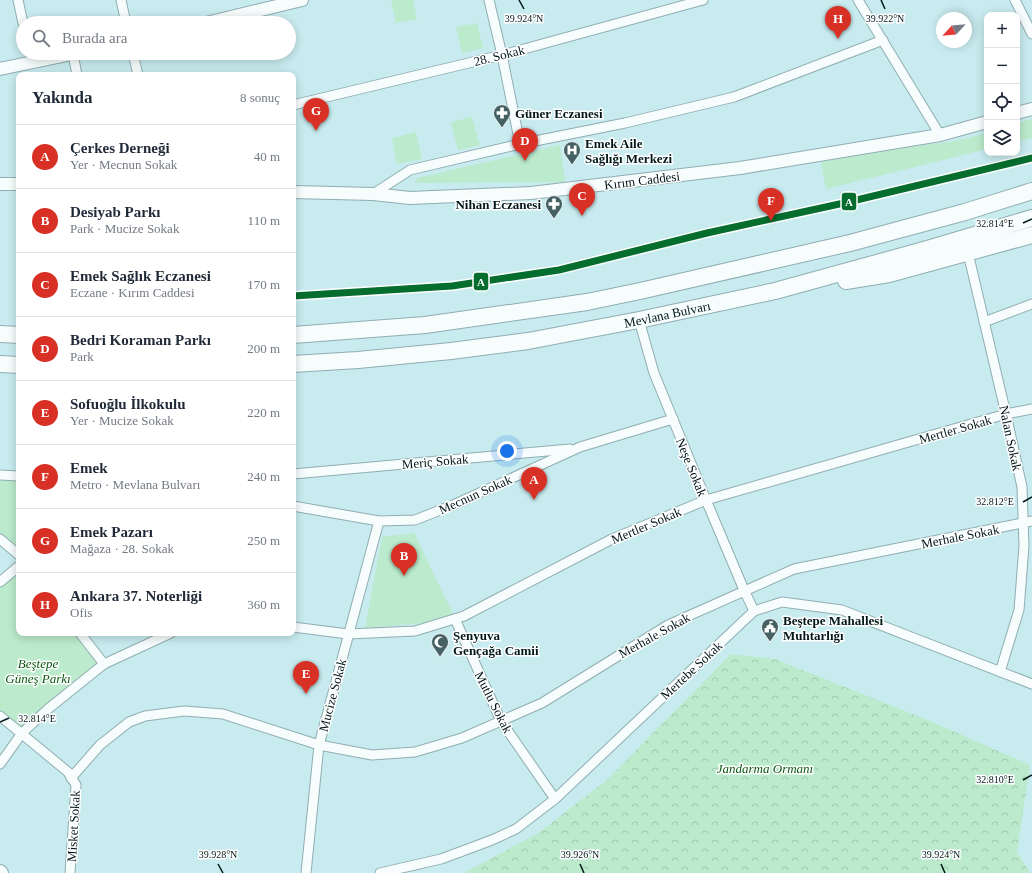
<!DOCTYPE html>
<html lang="tr">
<meta charset="utf-8">
<style>
:root{--surface:#fff;--page:#f6f6f7;--text:#1f2937;--muted:#747a83;--line:#e0e1e3;--accent:#d93025}
body{margin:0;font-family:"Times New Roman",serif;background:var(--page);color:var(--text)}
.controls{position:absolute;right:12px;top:12px;display:grid;overflow:hidden;border-radius:8px;box-shadow:0 2px 10px #0003}
.controls button{width:36px;height:36px;display:grid;place-items:center;padding:0;border:0;border-bottom:1px solid var(--line);background:var(--surface);color:var(--text);font:20px sans-serif}
.compass{position:absolute;left:936px;top:12px;width:36px;height:36px;border-radius:50%;background:var(--surface);box-shadow:0 2px 10px #0003;rotate:244deg}
.you{position:absolute;left:507px;top:451px;width:14px;height:14px;margin:-10px;border:3px solid #fff;border-radius:50%;background:#1a73e8;box-shadow:0 0 0 6px #1a73e833}
.badge{display:grid;place-items:center;width:26px;height:26px;border-radius:50%;background:var(--accent);color:#fff;font-size:13px;font-weight:700}
.pin{position:absolute;translate:-50% -33px;filter:drop-shadow(0 1px 2px #0008)}
.pin::after{content:'';position:absolute;top:21px;width:14px;height:12px;background:inherit;clip-path:polygon(0 0,100% 0,50% 100%)}
.list{margin:0;padding:0;list-style:none}
h2{display:flex;justify-content:space-between;align-items:center;height:52px;margin:0;padding:0 16px;font-size:17px}
h2 small{font-size:13px;font-weight:400;color:var(--muted)}
.list li{display:grid;grid-template-columns:26px 1fr auto;gap:12px;align-items:center;box-sizing:border-box;height:64px;padding:0 16px;border-top:1px solid var(--line)}
.list b{display:block;font-size:15px;white-space:nowrap}
.list p{margin:0;font-size:13px;white-space:nowrap;color:var(--muted)}
.list em{font-size:13px;font-style:normal;color:var(--muted)}
.icon{flex:none;width:22px;height:22px;fill:none;stroke:currentColor;stroke-width:2;stroke-linecap:round;stroke-linejoin:round}
.map{position:relative;flex:none;width:1032px;height:873px;overflow:hidden}
.search{position:absolute;background:var(--surface);box-shadow:0 2px 10px #0003;left:16px;top:16px;width:280px;height:44px;display:flex;align-items:center;gap:10px;box-sizing:border-box;padding:0 14px;border-radius:22px;color:var(--muted);font-size:15px}
.panel{position:absolute;background:var(--surface);box-shadow:0 2px 10px #0003;left:16px;top:72px;width:280px;height:564px;border-radius:8px}
.map>svg:first-child{display:block}
.green{fill:#bbeacc}
.forest{fill:url(#forest-crowns)}
.lines{fill:none;stroke-linecap:round;stroke-linejoin:round}
.street-casing{stroke:#8faeb2;stroke-width:11}
.secondary-casing{stroke:#8faeb2;stroke-width:14}
.primary-casing{stroke:#8faeb2;stroke-width:16}
.highway-casing{stroke:#8faeb2;stroke-width:18}
.street{stroke:#f7fcfd;stroke-width:9}
.secondary{stroke:#f7fcfd;stroke-width:12}
.primary{stroke:#f7fcfd;stroke-width:14}
.highway{stroke:#f7fcfd;stroke-width:16}
.metro-1-casing{stroke:#fff;stroke-width:10}
.metro-1{stroke:#056d2e;stroke-width:7}
.ticks{fill:none;stroke:#001719;stroke-width:1.5}
.labels{text-anchor:middle;stroke-width:3;stroke-linejoin:round;paint-order:stroke}
.street-label{font-size:13px;fill:#001719;stroke:#fff}
.poi-label{font-size:13px;font-weight:bold;fill:#001719;stroke:#fff;text-anchor:start}
.park-label{font-size:13px;font-style:italic;fill:#0a5811;stroke:#fff}
.ticks-label{font-size:10px;text-anchor:middle;fill:#001719;stroke:#fff;stroke-width:3;stroke-linejoin:round;paint-order:stroke}
.line-badge{stroke:#fff;stroke-width:1.5}
.badge-label{font-size:11px;text-anchor:middle;font-weight:bold;fill:#fff}
</style>
<div class="map">
<svg width="1032" height="873" viewBox="0 0 1032 873">
<defs>
<pattern id="forest-crowns" width="20" height="18" patternUnits="userSpaceOnUse"><rect width="20" height="18" fill="#bbeacc"/><path d="M2 6a3 3 0 1 1 6 0M12 15a3 3 0 1 1 6 0" fill="none" stroke="#9fc8af"/></pattern>
</defs>
<rect width="100%" height="100%" fill="#c8ebef"/>
<g class="green">
<path d="M398 0H413L417 19 396 23 391 1Z"/>
<path d="M477 23 483 48 462 53 456 27Z"/>
<path d="M472 117 480 145 458 150 451 122Z"/>
<path d="M1032 119V138L1017 142V123Z"/>
<path d="M416 132 422 159 397 164 392 138Z"/>
<path d="M987 133V149L826 189 821 162 917 146 950 142Z"/>
<path d="M560 145 565 182 417 183 415 182 417 178Z"/>
<path d="M0 474 19 475V556L0 541Z"/>
<path d="M414 533 453 614 423 623 365 628 382 537Z"/>
<path d="M19 567V633H81L104 664 22 733 0 716V585Z"/>
</g>
<path class="forest" d="M731 654 775 659 930 721 1030 765 1017 852 1030 873H464L538 833 606 781Z"/>
<g class="lines">
<g class="street-casing">
<g id="street">
<path d="M18 0 23 23"/>
<path d="M121 0 126 23"/>
<path d="M489 0 502 55 520 144"/>
<path d="M858 0 940 135"/>
<path d="M1015 0 1032 34"/>
<path d="M133 53 138 75"/>
<path d="M73 54 77 75"/>
<path d="M293 105 502 55 703 0"/>
<path d="M373 194 410 170 520 144 625 123 734 97 883 40"/>
<path d="M968 253 1006 414 1022 487 1024 546 1019 610 1000 672"/>
<path d="M639 320 654 373 706 500 744 590 754 611"/>
<path d="M984 322 1032 304"/>
<path d="M293 474 570 449"/>
<path d="M0 475 19 476"/>
<path d="M293 506 379 521 415 520 453 505 580 447 673 419"/>
<path d="M0 539 19 555"/>
<path d="M0 582 19 566"/>
<path d="M455 619 501 721 555 799"/>
<path d="M293 627 348 634 415 631 464 616 612 539 706 500 1006 414 1032 409"/>
<path d="M80 633 104 664"/>
<path d="M0 716 68 772 76 785 70 873"/>
<path d="M0 764 22 733 48 709 104 664 171 633"/>
<path d="M71 778 100 745 129 722 145 716 184 711 223 714 319 745 372 755 415 752 462 738 542 703 668 625 794 569 1032 521"/>
<path d="M306 873 319 745 379 521"/>
<path d="M380 873 441 859 492 840 516 829 555 799 754 611 782 602 842 610 1032 684"/>
</g>
</g>
<g class="secondary-casing">
<g id="secondary">
<path d="M206 23 302 0"/>
<path d="M0 69 77 53"/>
<path d="M1017 113 1032 109"/>
<path d="M0 184H19"/>
<path d="M293 192 373 194 410 198 531 193 740 168 940 135 987 122"/>
</g>
</g>
<g class="primary-casing">
<path id="primary" d="M0 872 1 873"/>
</g>
<g class="highway-casing">
<g id="highway">
<path d="M846 281 889 274 1032 235"/>
<path d="M0 334 19 335"/>
<path d="M293 335 425 325 587 302 640 291 850 243 965 212 1032 191"/>
<path d="M0 364 19 365"/>
<path id="s1" d="M293 364 358 360 451 351 528 341 639 320 775 291 924 250 1032 218"/>
</g>
</g>
<use href="#street" class="street"/>
<use href="#secondary" class="secondary"/>
<use href="#primary" class="primary"/>
<use href="#highway" class="highway"/>
<g class="metro-1-casing">
<path id="metro-1" d="M293 296 452 286 559 270 707 233 844 203 1032 158"/>
</g>
<use href="#metro-1" class="metro-1"/>
</g>
<path class="ticks" d="M519 0 524 9M881 0 885 9M1023 223 1032 219M1023 502 1032 497M0 722 9 718M1023 780 1032 775M218 864 223 873M580 864 584 873M941 864 945 873"/>
<defs>
<g id="pharmacy-pin" transform="scale(0.9)"><path d="M0 17L-7.5 6A9.5 9.5 0 1 1 7.5 6Z" fill="#466164" stroke="#fff"/><path d="M-2-6h4v4h4v4h-4v4h-4v-4h-4v-4h4Z" fill="#fff"/></g>
<g id="hospital-pin" transform="scale(0.9)"><path d="M0 17L-7.5 6A9.5 9.5 0 1 1 7.5 6Z" fill="#466164" stroke="#fff"/><path d="M-5-5h3v3.5h4V-5h3V5h-3V1.5h-4V5h-3Z" fill="#fff"/></g>
<g id="civic-pin" transform="scale(0.9)"><path d="M0 17L-7.5 6A9.5 9.5 0 1 1 7.5 6Z" fill="#466164" stroke="#fff"/><path d="M-.6-6.5H3V-4.5H.6V-3L4-1V1h2V6H-6V1h2V-1L-.6-3ZM-1.2 2.5V6h2.4V2.5Z" fill="#fff"/></g>
<g id="mosque-pin" transform="scale(0.9)"><path d="M0 17L-7.5 6A9.5 9.5 0 1 1 7.5 6Z" fill="#466164" stroke="#fff"/><path d="M3.5-4.9A6 6 0 1 0 3.5 4.9A5 5 0 1 1 3.5-4.9Z" fill="#fff"/></g>
</defs>
<g fill-rule="evenodd">
<use href="#pharmacy-pin" x="502" y="113"/>
<use href="#hospital-pin" x="572" y="150"/>
<use href="#pharmacy-pin" x="554" y="204"/>
<use href="#civic-pin" x="770" y="627"/>
<use href="#mosque-pin" x="440" y="642"/>
</g>
<g class="labels">
<g class="street-label">
<text transform="translate(499 55) rotate(-14)" y="5">28. Sokak</text>
<text transform="translate(642 180) rotate(-7)" y="5">Kırım Caddesi</text>
<text dy="5" stroke="none"><textPath href="#s1" startOffset="378">Mevlana Bulvarı</textPath></text>
<text transform="translate(955 429) rotate(-16)" y="5">Mertler Sokak</text>
<text transform="translate(1011 438) rotate(78)" y="5">Nalan Sokak</text>
<text transform="translate(435 461) rotate(-5)" y="5">Meriç Sokak</text>
<text transform="translate(692 467) rotate(68)" y="5">Neşe Sokak</text>
<text transform="translate(475 494) rotate(-24)" y="5">Mecnun Sokak</text>
<text transform="translate(646 525) rotate(-23)" y="5">Mertler Sokak</text>
<text transform="translate(960 536) rotate(-11)" y="5">Merhale Sokak</text>
<text transform="translate(654 635) rotate(-29)" y="5">Merhale Sokak</text>
<text transform="translate(691 670) rotate(-43)" y="5">Mertebe Sokak</text>
<text transform="translate(332 695) rotate(-75)" y="5">Mucize Sokak</text>
<text transform="translate(494 702) rotate(63)" y="5">Mutlu Sokak</text>
<text transform="translate(73 826) rotate(-87)" y="5">Misket Sokak</text>
</g>
<g class="poi-label">
<text x="515" y="118">Güner Eczanesi</text>
<text x="585" y="148">Emek Aile<tspan x="585" dy="15">Sağlığı Merkezi</tspan></text>
<text x="541" y="209" text-anchor="end">Nihan Eczanesi</text>
<text x="783" y="625">Beştepe Mahallesi<tspan x="783" dy="15">Muhtarlığı</tspan></text>
<text x="453" y="640">Şenyuva<tspan x="453" dy="15">Gençağa Camii</tspan></text>
</g>
<g class="park-label">
<text x="38" y="668">Beştepe<tspan x="38" dy="15">Güneş Parkı</tspan></text>
<text x="765" y="773">Jandarma Ormanı</text>
</g>
</g>
<g class="ticks-label">
<text x="524" y="22">39.924°N</text>
<text x="885" y="22">39.922°N</text>
<text x="995" y="227">32.814°E</text>
<text x="995" y="505">32.812°E</text>
<text x="37" y="722">32.814°E</text>
<text x="995" y="783">32.810°E</text>
<text x="218" y="858">39.928°N</text>
<text x="580" y="858">39.926°N</text>
<text x="941" y="858">39.924°N</text>
</g>
<g class="line-badge">
<rect x="841" y="192" width="16" height="19" rx="4" fill="#056d2e"/>
<rect x="473" y="272" width="16" height="19" rx="4" fill="#056d2e"/>
</g>
<g class="badge-label">
<text x="849" y="206">A</text>
<text x="481" y="286">A</text>
</g>
</svg>
<div class="controls">
<button>+</button>
<button>−</button>
<button><svg class="icon" aria-label="locate" viewBox="0 0 24 24"><circle cx="12" cy="12" r="6"/><path d="M12 2v4M12 18v4M2 12h4M18 12h4"/></svg></button>
<button><svg class="icon" aria-label="layers" viewBox="0 0 24 24"><path d="M12 4l9 5-9 5-9-5zM3 14l9 5 9-5"/></svg></button>
</div>
<svg class="compass" viewBox="-18 -18 36 36"><path d="M0-13l5 13h-10z" fill="#e53935"/><path d="M0 13l5-13h-10z" fill="#747a83"/></svg>
<div class="you"></div>
<div class="pin badge" style="left:534px;top:500px">A</div>
<div class="pin badge" style="left:404px;top:576px">B</div>
<div class="pin badge" style="left:582px;top:216px">C</div>
<div class="pin badge" style="left:525px;top:161px">D</div>
<div class="pin badge" style="left:306px;top:694px">E</div>
<div class="pin badge" style="left:771px;top:221px">F</div>
<div class="pin badge" style="left:316px;top:131px">G</div>
<div class="pin badge" style="left:838px;top:39px">H</div>
<div class="search"><svg class="icon" aria-label="search" viewBox="0 0 24 24"><circle cx="10" cy="10" r="6"/><path d="M15 15l6 6"/></svg>Burada ara</div>
<section class="panel">
<h2>Yakında<small>8 sonuç</small></h2>
<ul class="list">
<li><span class="badge">A</span><div><b>Çerkes Derneği</b><p>Yer · Mecnun Sokak</p></div><em>40 m</em></li>
<li><span class="badge">B</span><div><b>Desiyab Parkı</b><p>Park · Mucize Sokak</p></div><em>110 m</em></li>
<li><span class="badge">C</span><div><b>Emek Sağlık Eczanesi</b><p>Eczane · Kırım Caddesi</p></div><em>170 m</em></li>
<li><span class="badge">D</span><div><b>Bedri Koraman Parkı</b><p>Park</p></div><em>200 m</em></li>
<li><span class="badge">E</span><div><b>Sofuoğlu İlkokulu</b><p>Yer · Mucize Sokak</p></div><em>220 m</em></li>
<li><span class="badge">F</span><div><b>Emek</b><p>Metro · Mevlana Bulvarı</p></div><em>240 m</em></li>
<li><span class="badge">G</span><div><b>Emek Pazarı</b><p>Mağaza · 28. Sokak</p></div><em>250 m</em></li>
<li><span class="badge">H</span><div><b>Ankara 37. Noterliği</b><p>Ofis</p></div><em>360 m</em></li>
</ul>
</section>
</div>
